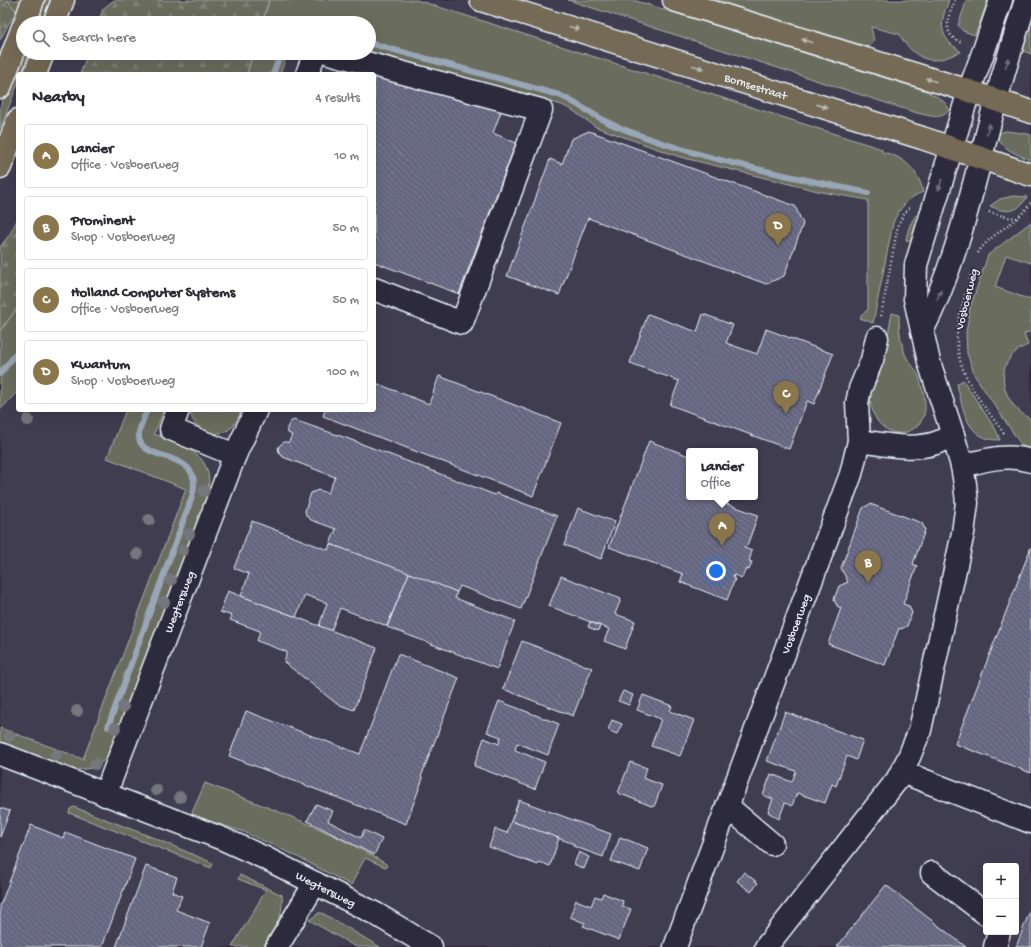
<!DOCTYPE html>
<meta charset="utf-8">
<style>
:root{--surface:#fff;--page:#f7f7f7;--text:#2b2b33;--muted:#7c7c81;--line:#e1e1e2;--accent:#8a764a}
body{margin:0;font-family:"Gochi Hand",sans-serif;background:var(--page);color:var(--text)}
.controls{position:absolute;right:12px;bottom:12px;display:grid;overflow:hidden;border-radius:4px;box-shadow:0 4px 16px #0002}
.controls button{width:36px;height:36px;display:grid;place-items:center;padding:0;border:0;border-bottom:1px solid var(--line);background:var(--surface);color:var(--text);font:20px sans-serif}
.you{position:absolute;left:716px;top:571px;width:14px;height:14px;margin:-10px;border:3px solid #fff;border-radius:50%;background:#1a73e8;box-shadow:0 0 0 6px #1a73e833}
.badge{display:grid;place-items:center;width:26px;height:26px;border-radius:50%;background:var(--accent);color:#fff;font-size:13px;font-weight:700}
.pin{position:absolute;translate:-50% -33px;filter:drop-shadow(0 1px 2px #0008)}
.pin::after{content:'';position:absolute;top:21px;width:14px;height:12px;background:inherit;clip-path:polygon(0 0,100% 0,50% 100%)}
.popup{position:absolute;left:686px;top:448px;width:72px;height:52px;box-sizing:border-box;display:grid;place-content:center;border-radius:4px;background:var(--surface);filter:drop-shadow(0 1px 3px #0005);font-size:13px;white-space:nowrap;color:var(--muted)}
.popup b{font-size:15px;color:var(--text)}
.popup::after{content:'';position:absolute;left:50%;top:100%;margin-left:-8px;border:8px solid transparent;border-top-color:var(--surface)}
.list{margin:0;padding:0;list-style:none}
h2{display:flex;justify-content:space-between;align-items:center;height:52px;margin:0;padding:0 16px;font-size:17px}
h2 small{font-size:13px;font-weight:400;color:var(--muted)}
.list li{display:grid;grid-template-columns:26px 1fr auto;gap:12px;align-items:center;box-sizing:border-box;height:64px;margin:0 8px 8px;padding:0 8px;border:1px solid var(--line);border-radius:4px}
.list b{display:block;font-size:15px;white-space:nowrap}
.list p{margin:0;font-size:13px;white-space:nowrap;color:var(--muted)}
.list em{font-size:13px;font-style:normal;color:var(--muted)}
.icon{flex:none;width:22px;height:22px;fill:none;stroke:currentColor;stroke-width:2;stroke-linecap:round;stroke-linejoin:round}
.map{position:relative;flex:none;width:1031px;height:947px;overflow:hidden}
.search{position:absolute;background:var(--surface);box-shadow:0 4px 16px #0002;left:16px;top:16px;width:360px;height:44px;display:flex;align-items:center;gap:10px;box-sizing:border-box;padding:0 14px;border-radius:22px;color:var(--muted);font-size:15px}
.panel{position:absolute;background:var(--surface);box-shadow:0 4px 16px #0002;left:16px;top:72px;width:360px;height:340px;border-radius:4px}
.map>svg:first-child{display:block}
.built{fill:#3f3c51;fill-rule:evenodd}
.grass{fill:#6b6c5d;stroke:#aaaeaa}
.forest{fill:url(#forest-firs);stroke:#aaaeaa}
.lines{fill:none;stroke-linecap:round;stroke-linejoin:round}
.stream{stroke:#98a6b7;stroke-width:6}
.building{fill:url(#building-back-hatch);stroke:#e8f1f8}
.minor-casing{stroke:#e8f1f8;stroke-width:25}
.major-casing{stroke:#e8f1f8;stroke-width:25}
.highway-casing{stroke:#e8f1f8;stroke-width:25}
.path{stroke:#e8f1f8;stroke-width:2.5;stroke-dasharray:1 3;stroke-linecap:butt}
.minor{stroke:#2f2a3d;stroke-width:22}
.major{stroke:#746b55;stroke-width:22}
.highway{stroke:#746b55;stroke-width:22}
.tree{fill:#76767d}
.oneway{fill:#babbb7}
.oneway2{fill:#70707e}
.labels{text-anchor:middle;stroke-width:3;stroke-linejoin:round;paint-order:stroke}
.street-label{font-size:12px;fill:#e8f1f8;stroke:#2f2a3d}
</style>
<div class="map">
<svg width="1031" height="947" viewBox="0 0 1031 947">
<defs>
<pattern id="forest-firs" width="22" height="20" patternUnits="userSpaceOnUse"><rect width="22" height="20" fill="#6b6c5d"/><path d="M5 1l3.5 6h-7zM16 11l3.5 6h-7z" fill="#808175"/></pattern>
<pattern id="building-back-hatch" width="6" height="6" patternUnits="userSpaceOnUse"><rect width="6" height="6" fill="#656680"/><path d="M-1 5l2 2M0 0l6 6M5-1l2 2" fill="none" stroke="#7b7c93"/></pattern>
</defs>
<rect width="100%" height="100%" fill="#2f2a3d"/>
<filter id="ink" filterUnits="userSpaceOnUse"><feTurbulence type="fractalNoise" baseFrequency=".025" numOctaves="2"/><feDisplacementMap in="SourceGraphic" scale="8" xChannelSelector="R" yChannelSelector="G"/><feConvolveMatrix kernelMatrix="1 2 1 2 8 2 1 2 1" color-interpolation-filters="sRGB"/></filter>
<g filter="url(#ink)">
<path class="built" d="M0 0H1031V947H0ZM23 23H369V53H23ZM18 74H374V410H18ZM689 451H755V497H689ZM986 866H1016V932H986Z"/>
<g class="grass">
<path d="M7 0H24L17 12Z"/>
<path d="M41 0H50L41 23H32Z"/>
<path d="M269 0H417L882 149V152C904 156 919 171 923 192 908 197 899 209 893 223L873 323 860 318 862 314 868 310V200L822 192 680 157 596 127 572 110 562 105 369 51V23H262Z"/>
<path d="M568 0H633L924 90C933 95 947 100 949 110 942 121 927 115 917 113Z"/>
<path d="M716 0H949C943 16 937 30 951 44 954 47 958 48 961 52 952 55 943 60 933 60 918 60 906 46 899 34L871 27C872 34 877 42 869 47Z"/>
<path d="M967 0H988L975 35 963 31 958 25Z"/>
<path d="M1031 11V54L1021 50Z"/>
<path d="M23 47V53H29L21 74H18V83L0 129V107Z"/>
<path d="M253 53H288L280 74H247Z"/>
<path d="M1006 131 1023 133 1031 135V160C1018 155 1007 151 998 140V135L1002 132Z"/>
<path d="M1013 196 1027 197C1018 214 1005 213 990 206L1000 199Z"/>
<path d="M923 208 914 241 906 240C908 226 913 217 923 208Z"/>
<path d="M1031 222V263L1006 255 995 287 1031 300V331L1024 334 1028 345C991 359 999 403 1031 419V449L1022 446 975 376 967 353 966 333 970 308 988 255Z"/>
<path d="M18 307V391L0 410V331Z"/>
<path d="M892 313 899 315C899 327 900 339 904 351 906 360 916 368 919 377 923 391 931 412 918 425 912 431 904 434 896 433 877 429 870 411 870 394 870 391 873 386 874 383 881 367 889 353 885 334H888Z"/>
<path d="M963 380 996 430 1000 440C967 441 963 410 957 384Z"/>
<path d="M126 410H164L154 434 191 448V451C206 459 212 475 207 492L210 493 110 754 99 765 92 768 76 770 0 742V728L83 759 186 489 107 458Z"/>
<path d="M190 410H241C239 416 237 422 232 427 217 441 192 431 190 410Z"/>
<path d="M205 783C266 807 330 829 386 864L387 866 385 867 365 858 351 885 292 854 244 832 191 815Z"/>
<path d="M74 807 154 838 213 863 211 868 69 813 70 809Z"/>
<path d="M240 875 282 895C284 916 274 929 263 947H232L266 890 238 879Z"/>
<path d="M318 913H322L380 947H356L309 920 318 914Z"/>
</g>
<g class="forest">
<path d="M0 0H7L17 12 9 23 0 40Z"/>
<path d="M114 0H269L262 23H98L103 9Z"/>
<path d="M88 53H253L247 74H80Z"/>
<path d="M18 218V307L0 331V247L10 234Z"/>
</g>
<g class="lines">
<g class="stream">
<path d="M369 43 559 95C580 104 597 119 618 127 698 159 784 175 868 193"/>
<path d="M273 74 281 53"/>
<path d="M0 374 18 351"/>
<path d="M108 727 192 497C207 445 135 466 139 433 140 426 144 417 147 410"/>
</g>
</g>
<g class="building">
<path d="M343 68 365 74H342Z"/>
<path d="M374 76 502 109 493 133 516 143 459 294 374 262Z"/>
<path d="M589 131 795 206 803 224 784 276 766 284 588 218 559 295 507 276 550 159 562 164 571 139Z"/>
<path d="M648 314 697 332 703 314 733 325 726 343 757 354 766 329 833 354 814 404 807 401 789 449 670 405 679 381 630 363Z"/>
<path d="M439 376 561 423 533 496 323 416 325 410H374V379L377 381 376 383 383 386 429 404Z"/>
<path d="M294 420 349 439 495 495 496 493 557 516 521 609 460 586 457 592 330 544 336 529 311 520 306 515 305 511 311 493 318 490 328 493 335 477 283 457 279 452 278 448 280 445 284 442H289L292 435 288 433 287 428 290 422Z"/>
<path d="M649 441 689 456V497H729L727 504 758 515 747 546H745L744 548 752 551 749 561 752 562 749 570 746 569 742 578 734 575 733 578 735 579 727 600 680 582 683 574 609 547Z"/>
<path d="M870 504 922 523 925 530 913 564 917 566 903 604 909 606 912 613 907 626 901 629 899 628 885 665 828 644 841 608 837 606 834 599 839 586 848 582 841 568 863 508Z"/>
<path d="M578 508 615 522 601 559 564 545Z"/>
<path d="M252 521 328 550 330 544 409 573 387 626 340 608 331 631 319 626 327 603 305 595 296 617 241 596 249 574 234 568Z"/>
<path d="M1031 547V773L955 744Z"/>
<path d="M409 573 457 592 455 598 515 621 497 669 387 627Z"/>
<path d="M561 576 621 599 615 614 635 621 625 649 604 641 609 629 549 606Z"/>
<path d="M228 591 377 648 354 710 337 704 284 662 287 652 257 641 260 631 230 620 232 616 220 612Z"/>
<path d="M590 622 600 626 598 631 588 627Z"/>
<path d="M522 641 592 668 573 716 503 689Z"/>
<path d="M398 654 459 678 421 777 423 778 406 824 229 756 246 711 360 754Z"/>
<path d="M623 691 633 695 629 705 618 701Z"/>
<path d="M643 695 672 706 670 711 694 720 680 756 651 746 661 719 637 710Z"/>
<path d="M499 701 559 724 548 755 517 743 515 750 545 762 535 789 474 766 484 738 499 744 501 737 487 732Z"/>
<path d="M785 712 863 740 856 760 847 756 836 786 832 784 825 803 797 793 792 806 785 803 779 819 768 812 773 799 763 795 771 774 792 782 796 771 767 761Z"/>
<path d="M612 720 622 724 617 734 608 730Z"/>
<path d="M630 762 647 768 643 778 662 785 654 807 618 793Z"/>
<path d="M519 800 611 834 603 857 573 846 574 844 511 821Z"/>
<path d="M316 804 333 811 328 821 361 838 364 830 382 839 374 855 307 821Z"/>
<path d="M0 808 10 811 0 837Z"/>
<path d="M511 821 559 838 550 866 539 862 538 865 489 847 495 829 507 833Z"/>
<path d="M31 825 63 838 65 832 135 859 102 947H0V906Z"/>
<path d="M620 837 648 848 640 871 611 861Z"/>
<path d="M579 852 589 857 584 869 574 864Z"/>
<path d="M146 866 177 877 172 892 182 896 176 910 210 923 201 947H116Z"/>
<path d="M744 872 758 883 751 892 737 881Z"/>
<path d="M886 885 966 947H837Z"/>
<path d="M603 893 623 901 622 906 631 909 619 940 583 926 585 923 570 917 576 900 591 906 595 896 601 898Z"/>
<path d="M1031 908V947H1016Z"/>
</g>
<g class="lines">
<g class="minor-casing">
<g id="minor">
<path d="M329 53 541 110 462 323 374 289"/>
<path d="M307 74 315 53"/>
<path d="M922 331C955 267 971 195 989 126 1000 83 1013 42 1026 0"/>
<path d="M178 410 171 429 235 455"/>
<path d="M859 441C884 444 911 451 936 443 941 441 947 438 953 435"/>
<path d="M962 466C985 460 1007 453 1031 461"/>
<path id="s1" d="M0 754 223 839 265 858 376 914 431 947"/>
<path d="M902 772 1031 822"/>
<path id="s2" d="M105 795 235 455 256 410"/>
<path d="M727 806 772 844"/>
<path d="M932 873 986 914"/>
<path d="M277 947 315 883"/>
<path id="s3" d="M675 947 851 474 859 441 857 403 860 389 872 360 877 338"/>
<path d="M766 947 897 780 909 757 920 730 963 533 967 503 965 484 962 466 953 435 929 362 915 299 916 265 969 91 984 50 1001 0"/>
<path d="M995 947 999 932"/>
</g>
</g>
<g class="major-casing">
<g id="major">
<path id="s4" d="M481 0 922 138 1031 175"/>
<path d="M674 0 969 91 1031 112"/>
</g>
</g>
<g class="highway-casing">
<g id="highway">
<path d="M25 23 33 0"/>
<path d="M54 23 63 0"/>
<path d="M35 74 43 53"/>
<path d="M0 87 23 27"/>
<path d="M0 167 18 120"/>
</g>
</g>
<g class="path">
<path d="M955 0C948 17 940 35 963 43"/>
<path d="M989 212 1007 217 1017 218"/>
<path d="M978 253C991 232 1018 224 1031 202"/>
<path d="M971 275C967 291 961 307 958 323 951 370 980 399 1005 435"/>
<path d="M881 316 898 225 904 214 910 207"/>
</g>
<use href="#minor" class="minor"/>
<use href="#major" class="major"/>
<use href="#highway" class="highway"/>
</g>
<g class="tree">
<circle cx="28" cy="420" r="6"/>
<circle cx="204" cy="491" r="6"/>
<circle cx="149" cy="520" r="6"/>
<circle cx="189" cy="534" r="6"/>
<circle cx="183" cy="550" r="6"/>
<circle cx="137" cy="554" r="6"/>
<circle cx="171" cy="580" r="6"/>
<circle cx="164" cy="602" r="6"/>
<circle cx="123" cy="707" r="6"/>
<circle cx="77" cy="711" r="6"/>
<circle cx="115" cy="728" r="6"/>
<circle cx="9" cy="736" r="6"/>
<circle cx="56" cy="755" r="6"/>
<circle cx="95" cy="764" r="6"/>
<circle cx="156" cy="790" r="6"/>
<circle cx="180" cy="797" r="6"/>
</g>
<defs><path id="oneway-solid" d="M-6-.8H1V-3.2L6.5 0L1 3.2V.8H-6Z"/></defs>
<g class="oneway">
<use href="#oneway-solid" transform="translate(574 28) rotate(17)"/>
<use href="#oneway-solid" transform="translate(807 41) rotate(-163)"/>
<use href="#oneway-solid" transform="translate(698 67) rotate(17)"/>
<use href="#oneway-solid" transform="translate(931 80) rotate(-163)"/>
<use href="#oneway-solid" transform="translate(822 106) rotate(17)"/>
</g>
<g class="oneway2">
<use href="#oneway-solid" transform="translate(1007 63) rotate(-73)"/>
<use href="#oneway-solid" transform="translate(988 129) rotate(-75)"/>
<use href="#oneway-solid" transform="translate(940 185) rotate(108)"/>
<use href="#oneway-solid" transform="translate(939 295) rotate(-70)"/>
</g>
</g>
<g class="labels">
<g class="street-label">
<text dy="4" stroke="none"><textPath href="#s4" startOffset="288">Bornsestraat</textPath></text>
<text transform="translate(966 299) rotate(-76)" y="4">Vosboerweg</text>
<text dy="4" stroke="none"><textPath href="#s2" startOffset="207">Wegtersweg</textPath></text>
<text dy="4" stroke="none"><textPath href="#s3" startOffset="345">Vosboerweg</textPath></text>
<text dy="4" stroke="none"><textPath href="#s1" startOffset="353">Wegtersweg</textPath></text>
</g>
</g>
</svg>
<div class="controls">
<button>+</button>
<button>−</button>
</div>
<div class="you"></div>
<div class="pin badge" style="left:722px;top:546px">A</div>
<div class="popup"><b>Lancier</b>Office</div>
<div class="pin badge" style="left:868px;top:583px">B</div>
<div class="pin badge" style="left:786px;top:414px">C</div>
<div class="pin badge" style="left:778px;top:246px">D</div>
<div class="search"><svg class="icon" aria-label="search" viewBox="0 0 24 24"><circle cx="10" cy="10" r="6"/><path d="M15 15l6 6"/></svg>Search here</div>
<section class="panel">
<h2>Nearby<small>4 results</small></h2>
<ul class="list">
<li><span class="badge">A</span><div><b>Lancier</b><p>Office · Vosboerweg</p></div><em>10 m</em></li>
<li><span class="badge">B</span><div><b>Prominent</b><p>Shop · Vosboerweg</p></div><em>50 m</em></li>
<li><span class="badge">C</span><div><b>Holland Computer Systems</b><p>Office · Vosboerweg</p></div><em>50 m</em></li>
<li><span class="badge">D</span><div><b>Kwantum</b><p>Shop · Vosboerweg</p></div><em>100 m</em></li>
</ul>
</section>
</div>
